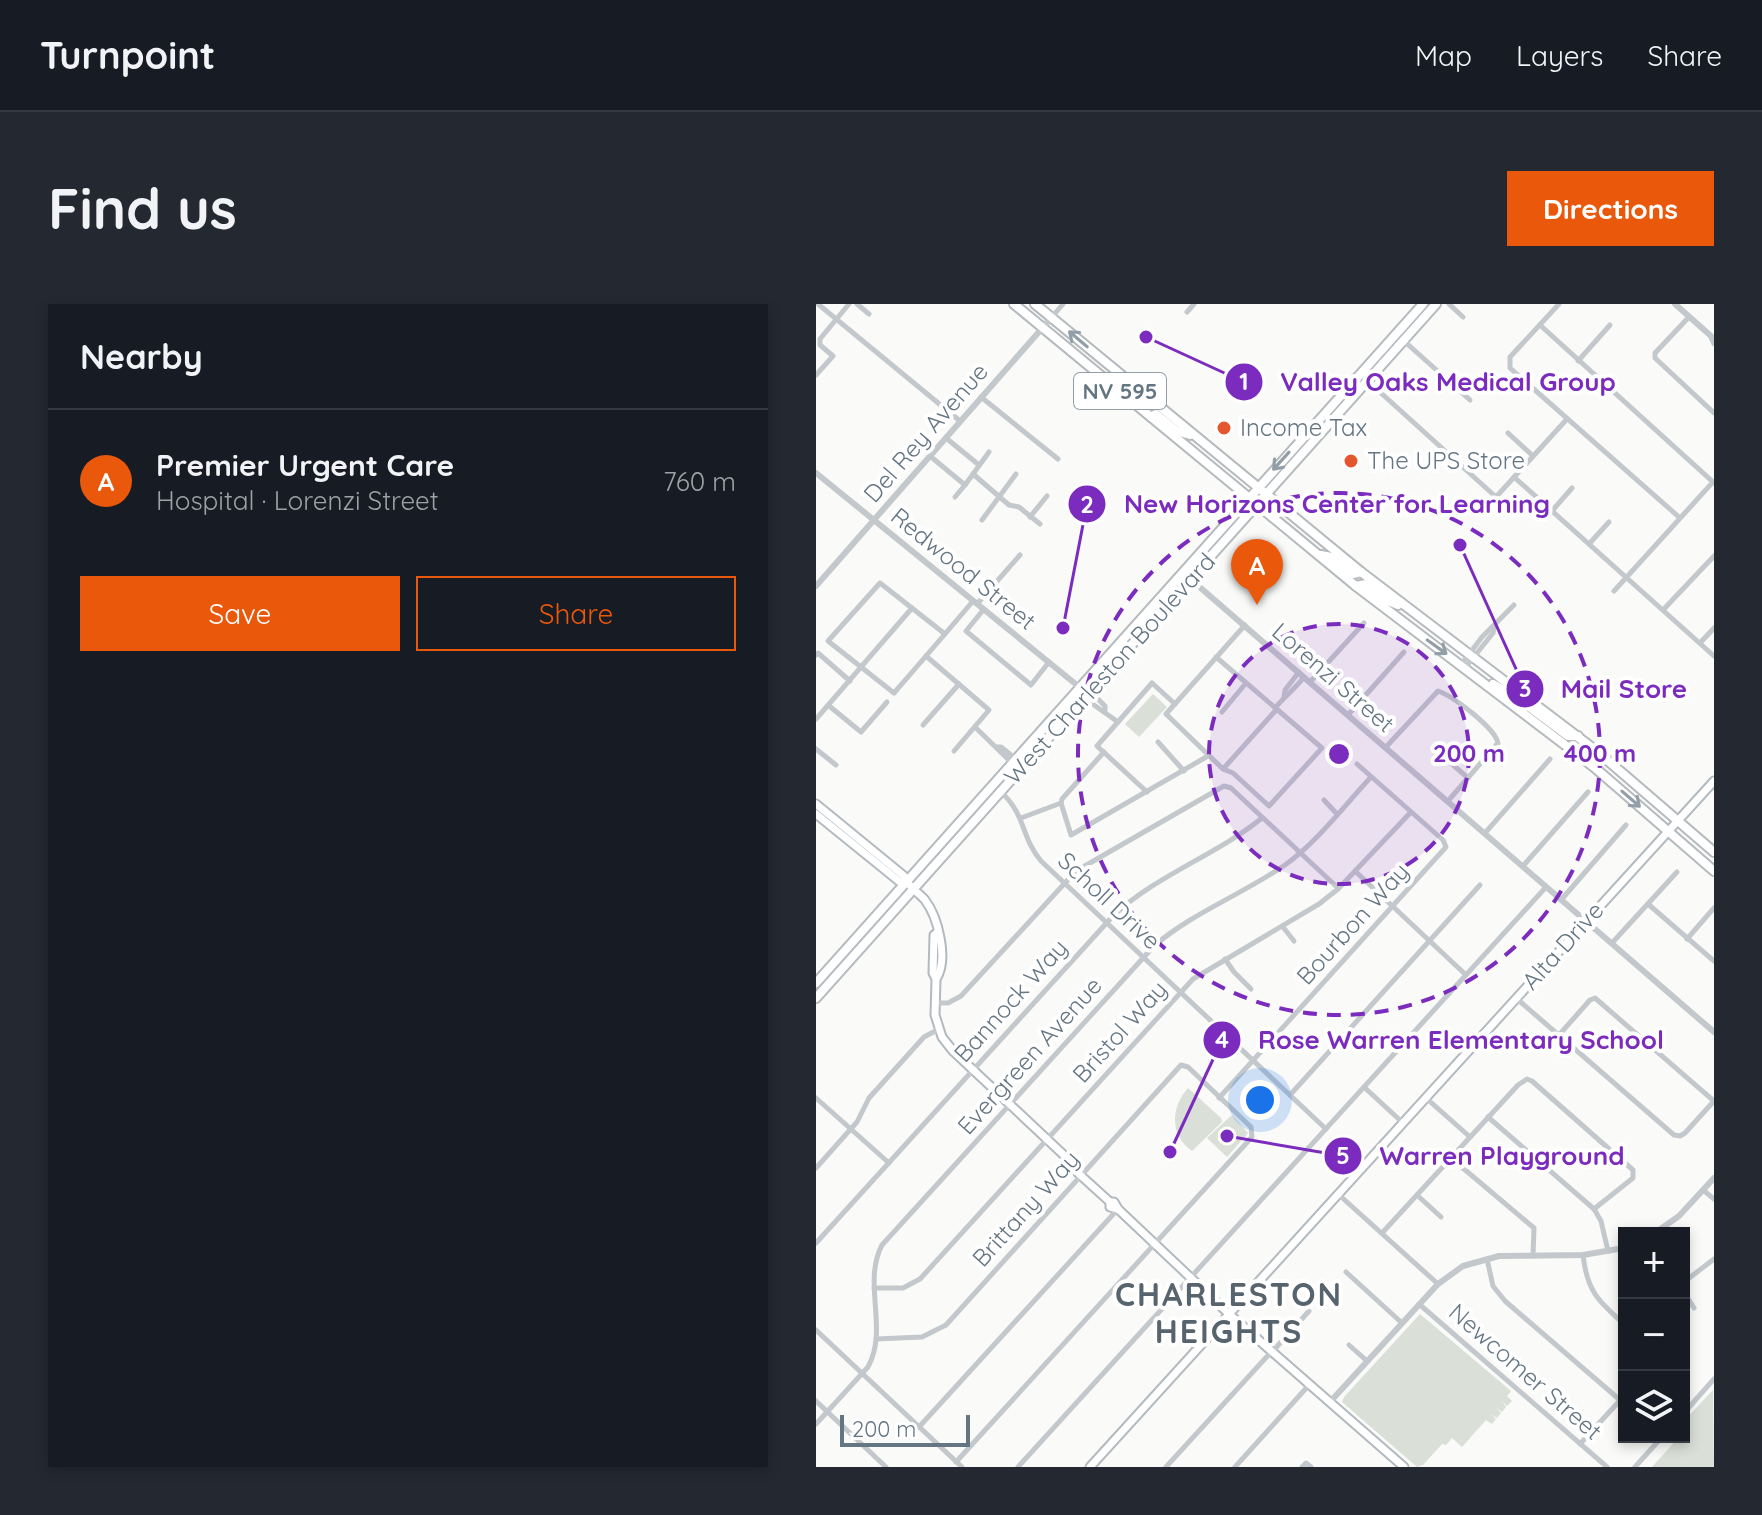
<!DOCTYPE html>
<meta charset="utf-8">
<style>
:root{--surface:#171b24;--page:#242831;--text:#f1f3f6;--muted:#9ea1a6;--line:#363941;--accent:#ea580c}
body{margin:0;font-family:Quicksand,sans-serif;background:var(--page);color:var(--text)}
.controls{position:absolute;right:24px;bottom:24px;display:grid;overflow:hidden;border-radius:0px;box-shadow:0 4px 12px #0003}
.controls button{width:72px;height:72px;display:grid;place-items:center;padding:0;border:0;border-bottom:2px solid var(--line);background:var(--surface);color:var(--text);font:40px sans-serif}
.scale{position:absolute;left:24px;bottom:20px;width:130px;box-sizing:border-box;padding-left:8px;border:4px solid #657683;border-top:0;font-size:22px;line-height:28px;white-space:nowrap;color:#657683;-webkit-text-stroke:6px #fff;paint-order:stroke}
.you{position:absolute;left:444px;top:796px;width:28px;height:28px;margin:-20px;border:6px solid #fff;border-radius:50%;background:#1a73e8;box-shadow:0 0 0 12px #1a73e833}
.badge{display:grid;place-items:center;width:52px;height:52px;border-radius:50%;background:var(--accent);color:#fff;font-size:26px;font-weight:700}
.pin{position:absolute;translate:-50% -66px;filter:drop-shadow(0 2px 4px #0008)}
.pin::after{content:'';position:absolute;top:42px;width:28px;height:24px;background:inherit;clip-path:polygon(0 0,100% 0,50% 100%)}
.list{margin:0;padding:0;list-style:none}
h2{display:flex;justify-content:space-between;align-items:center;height:104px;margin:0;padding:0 32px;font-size:34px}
h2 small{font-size:26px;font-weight:400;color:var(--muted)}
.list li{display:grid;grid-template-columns:52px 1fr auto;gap:24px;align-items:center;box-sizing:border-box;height:144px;padding:0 32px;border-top:2px solid var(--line)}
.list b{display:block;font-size:30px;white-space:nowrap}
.list p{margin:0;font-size:26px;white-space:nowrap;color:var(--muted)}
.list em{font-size:26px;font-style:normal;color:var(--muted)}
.actions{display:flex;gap:16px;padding:24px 32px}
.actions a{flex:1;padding:18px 0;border:2px solid var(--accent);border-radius:0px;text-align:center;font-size:28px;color:var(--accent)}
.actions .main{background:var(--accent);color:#fff}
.icon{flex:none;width:44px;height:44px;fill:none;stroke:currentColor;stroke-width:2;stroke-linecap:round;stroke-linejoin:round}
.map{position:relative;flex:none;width:898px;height:1163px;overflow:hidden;border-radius:0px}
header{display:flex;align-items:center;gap:48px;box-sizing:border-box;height:112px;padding:0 40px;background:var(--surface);border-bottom:2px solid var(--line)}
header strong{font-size:38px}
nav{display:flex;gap:44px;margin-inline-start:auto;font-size:28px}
.intro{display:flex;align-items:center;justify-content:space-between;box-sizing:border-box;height:192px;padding:0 48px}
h1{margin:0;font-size:56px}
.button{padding:20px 36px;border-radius:0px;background:var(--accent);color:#fff;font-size:28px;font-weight:700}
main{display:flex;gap:48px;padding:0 48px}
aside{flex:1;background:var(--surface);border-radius:0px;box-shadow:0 4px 12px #0003}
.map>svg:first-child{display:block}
.green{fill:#dadfd7}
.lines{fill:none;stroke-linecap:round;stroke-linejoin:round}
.secondary-casing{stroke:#b3babf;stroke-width:11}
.primary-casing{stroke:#b5babe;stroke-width:12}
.minor{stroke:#c3c8cc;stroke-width:5}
.tertiary{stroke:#c3c8cc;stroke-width:6}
.secondary{stroke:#fff;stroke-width:7}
.primary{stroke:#fff;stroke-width:8}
.oneway{stroke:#939fa8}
.ring{fill:none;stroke:#7b2cbf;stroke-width:4;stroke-dasharray:14 10}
.poi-dot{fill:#e4572e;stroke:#fff;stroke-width:3}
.labels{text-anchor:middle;stroke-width:8;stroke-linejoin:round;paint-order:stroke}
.shield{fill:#fff;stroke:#939fa8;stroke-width:2}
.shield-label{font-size:22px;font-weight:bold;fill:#657683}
.poi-label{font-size:24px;fill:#657683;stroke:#fff;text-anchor:start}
.street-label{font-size:24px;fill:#657683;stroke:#fff}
.district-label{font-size:32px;font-weight:bold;letter-spacing:2px;fill:#57646e;stroke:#fff}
.centre{fill:#7b2cbf;stroke:#fff;stroke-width:4}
.ring-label{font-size:24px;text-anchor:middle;font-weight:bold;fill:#7b2cbf;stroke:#fff;stroke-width:8;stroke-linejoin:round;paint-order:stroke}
.leader{fill:none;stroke:#7b2cbf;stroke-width:3}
.callout-dot{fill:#7b2cbf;stroke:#fff;stroke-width:3}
.mark-label{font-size:24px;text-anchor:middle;font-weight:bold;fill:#fff}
.callout-label{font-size:26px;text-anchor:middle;font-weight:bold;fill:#7b2cbf;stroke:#fff;stroke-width:8;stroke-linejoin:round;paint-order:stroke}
</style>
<header>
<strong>Turnpoint</strong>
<nav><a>Map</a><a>Layers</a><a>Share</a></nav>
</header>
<div class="intro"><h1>Find us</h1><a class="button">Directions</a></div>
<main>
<aside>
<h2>Nearby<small></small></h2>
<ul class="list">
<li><span class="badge">A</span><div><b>Premier Urgent Care</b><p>Hospital · Lorenzi Street</p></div><em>760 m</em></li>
</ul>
<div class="actions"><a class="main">Save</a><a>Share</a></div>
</aside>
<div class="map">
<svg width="898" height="1163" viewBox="0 0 898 1163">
<rect width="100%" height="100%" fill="#fafaf8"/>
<g class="green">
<path d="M337 390 351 403 323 433 309 420Z"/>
<path d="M372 784 405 814 406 818 376 847C353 831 355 803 372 784Z"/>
<path d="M416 811 432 829 411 853 391 834Z"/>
<path d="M604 1010 695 1087 691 1092 696 1097 691 1102 686 1097 690 1103 686 1108 680 1104 685 1109 681 1114 675 1110 680 1115 676 1120 670 1116 646 1143 636 1134 630 1141 626 1140 607 1161 601 1163 526 1098 528 1093Z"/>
<path d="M897 1086 898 1163H836L863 1133H868V1127L873 1121 868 1117Z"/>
</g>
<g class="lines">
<g class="secondary-casing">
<g id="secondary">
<path d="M0 500 88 572C92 583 102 588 109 596 122 613 133 656 120 675"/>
<path d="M0 510 84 578H90"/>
<path d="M122 628 118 631 117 669 120 675 119 711 126 733 137 747 251 854 262 869 294 898V903L302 905"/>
<path d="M294 898H298L302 905 413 1010 588 1163"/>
<path d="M274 1163 898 477"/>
</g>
</g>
<g class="primary-casing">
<g id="primary">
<path d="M198 0 540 282 778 463 898 567"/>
<path d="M219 0 545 268 783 449 898 548"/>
<path d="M296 78 308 81 335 102"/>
<path d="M335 113 340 110 361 127 374 131"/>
<path d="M505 251 515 253 537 270 545 268"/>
<path d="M540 282 550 280 570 296 582 301"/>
<path d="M677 380 700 393 752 432H762"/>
<path d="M0 679 607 0"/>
<path d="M0 694 620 0"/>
</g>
</g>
<g class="minor">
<path d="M2 0 144 117"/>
<path d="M41 0 53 10"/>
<path d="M633 0 647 13"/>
<path d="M743 0 694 53V64L864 214"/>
<path d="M371 8 378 0"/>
<path d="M236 13 247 0"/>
<path d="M873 13 839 49V54L898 109"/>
<path d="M724 21 898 179"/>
<path d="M588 37 654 96"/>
<path d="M762 57 794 21"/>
<path d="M544 70 680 193 751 115"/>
<path d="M0 71 17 52 4 41V35L33 0"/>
<path d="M165 93 242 155"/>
<path d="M692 129 717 152"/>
<path d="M130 134 163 161"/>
<path d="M114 152 149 181 157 170 193 201 203 203 224 220"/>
<path d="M157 170 173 148"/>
<path d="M698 173 898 352"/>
<path d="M139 193 149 181"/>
<path d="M736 207 756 184"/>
<path d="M214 213 231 192"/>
<path d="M166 216 200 170"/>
<path d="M773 240 793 218"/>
<path d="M798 287 897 178"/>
<path d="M161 300 204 251"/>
<path d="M168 305 150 327 215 381 233 358"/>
<path d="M847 306 898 252"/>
<path d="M129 330 64 279 12 337 78 389C104 359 131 328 157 297"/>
<path d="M884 339 898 324"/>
<path d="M0 351 2 349 34 377"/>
<path d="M110 352 173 406 138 447"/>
<path d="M400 353 506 444 453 502 417 469 407 465 350 410 429 321"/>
<path d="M645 361 666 333 698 301"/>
<path d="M649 364 677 329 678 323"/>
<path d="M494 378 548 319"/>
<path d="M468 393 469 386 483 368"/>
<path d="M12 401 45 428 71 398"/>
<path d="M459 404C468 393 479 385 488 373"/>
<path d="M289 407V402L277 390H271V396L302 418"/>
<path d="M406 408 430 379"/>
<path d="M532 411 588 348"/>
<path d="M0 415 96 304"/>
<path d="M107 421 143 380"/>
<path d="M159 423 196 459"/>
<path d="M342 438 368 467"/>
<path d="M181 443H185L200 455"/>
<path d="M570 443 622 387C637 392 679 424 682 439L632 497"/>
<path d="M0 445 20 461"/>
<path d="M621 447 652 474"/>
<path d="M288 448 246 495 245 499 255 531 392 452"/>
<path d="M407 465 461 405"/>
<path d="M183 486C211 511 204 532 225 557L510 825"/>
<path d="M331 488 281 442 336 379 359 400"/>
<path d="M508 496 521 510"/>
<path d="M205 514 245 499"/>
<path d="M669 529 734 455"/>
<path d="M707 562 772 488"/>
<path d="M539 567 650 671"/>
<path d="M745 596 810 521"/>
<path d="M832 600 898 657"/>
<path d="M467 623 478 637"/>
<path d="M871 635 898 604"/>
<path d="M796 639 861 568"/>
<path d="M409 655 418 668 435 685"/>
<path d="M700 694 858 831 864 832 869 829 898 797"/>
<path d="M119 699H132L145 692 260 567 408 482 415 484 522 584"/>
<path d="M743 731 774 696 779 694 898 797"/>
<path d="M548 783 587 819"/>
<path d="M474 791 664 581"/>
<path d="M0 794 73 859"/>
<path d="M403 794 630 543 627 536 541 460"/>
<path d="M610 794 654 833"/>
<path d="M672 813 778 905 785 917 792 947"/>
<path d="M635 854 718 924 717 952"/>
<path d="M0 864 41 818 53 794 108 733 123 725"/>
<path d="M887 886 898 895"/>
<path d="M522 890 622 980"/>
<path d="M601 891 625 913"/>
<path d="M566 929 702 781 711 775 716 777 817 866V874L778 905"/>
<path d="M0 939 296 613C340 571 399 552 446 514"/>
<path d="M767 951C771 987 782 997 808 1020"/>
<path d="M671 955 677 982 689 997 804 1096"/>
<path d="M530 968 586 1019"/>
<path d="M868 978 898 955"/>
<path d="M58 984H87L104 975 377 675 503 600 522 585 595 508"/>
<path d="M868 988 878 1004"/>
<path d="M603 1000 791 1163"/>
<path d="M0 1026 146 1163"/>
<path d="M60 1035 106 1033 130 1021 365 761 372 763 435 823 436 833 140 1158"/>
<path d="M533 1041 551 1057"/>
<path d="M456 1048 493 1007"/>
<path d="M0 1097 70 1163"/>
<path d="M868 1109 898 1075"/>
<path d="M0 1120 52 1063C73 1025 46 979 66 941L338 642C376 609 427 590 469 561 501 538 528 502 555 473"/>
<path d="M103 1123 302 905"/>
<path d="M764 1140 808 1092"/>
<path d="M202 1163 730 583"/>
<path d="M350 1163 456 1047"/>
<path d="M419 1163 493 1081"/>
<path d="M486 1163 490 1159 495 1163"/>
<path d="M819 1163 846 1133"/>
</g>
<g class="tertiary">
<path d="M859 0 895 32 898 39"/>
<path d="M0 169 267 386"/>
<path d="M372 273 898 728"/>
<path d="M0 282 236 13"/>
<path d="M839 929 863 912 898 874"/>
<path d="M514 1098 622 980 647 962 683 952 767 951 808 944"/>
</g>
<use href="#secondary" class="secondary"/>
<use href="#primary" class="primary"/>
</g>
<defs><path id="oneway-shaft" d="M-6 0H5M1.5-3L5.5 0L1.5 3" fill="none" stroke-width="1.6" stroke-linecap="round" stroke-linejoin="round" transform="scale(2)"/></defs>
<g class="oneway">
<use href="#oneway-shaft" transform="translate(262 35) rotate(-140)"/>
<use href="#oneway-shaft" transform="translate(465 157) rotate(132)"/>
<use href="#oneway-shaft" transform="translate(621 343) rotate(36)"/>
<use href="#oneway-shaft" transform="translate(815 495) rotate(41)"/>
</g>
<circle cx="523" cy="450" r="130" fill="#7b2cbf" fill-opacity=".12"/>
<g class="ring">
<circle cx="523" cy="450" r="130"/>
<circle cx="523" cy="450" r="261"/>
</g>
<g class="poi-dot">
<circle cx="408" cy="124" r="8"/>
<circle cx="535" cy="157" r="8"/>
</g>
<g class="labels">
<rect class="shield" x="258" y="69" width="92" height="36" rx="6"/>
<g class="shield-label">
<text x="304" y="95">NV 595</text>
</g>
<g class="poi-label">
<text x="424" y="132">Income Tax</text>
<text x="551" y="165">The UPS Store</text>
</g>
<g class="street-label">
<text transform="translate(110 129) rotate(-49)" y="8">Del Rey Avenue</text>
<text transform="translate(147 265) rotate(39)" y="8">Redwood Street</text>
<text transform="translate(294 365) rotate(-48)" y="8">West Charleston Boulevard</text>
<text transform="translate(517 374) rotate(41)" y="8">Lorenzi Street</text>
<text transform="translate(293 597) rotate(43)" y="8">Scholl Drive</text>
<text transform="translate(537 620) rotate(-48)" y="8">Bourbon Way</text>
<text transform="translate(747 642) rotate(-48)" y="8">Alta Drive</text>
<text transform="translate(195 697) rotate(-48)" y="8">Bannock Way</text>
<text transform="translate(304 728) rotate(-48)" y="8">Bristol Way</text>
<text transform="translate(214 752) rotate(-48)" y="8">Evergreen Avenue</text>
<text transform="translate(210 905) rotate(-48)" y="8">Brittany Way</text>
<text transform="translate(709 1068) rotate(41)" y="8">Newcomer Street</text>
</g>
<g class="district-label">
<text x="413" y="1002">CHARLESTON<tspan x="413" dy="37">HEIGHTS</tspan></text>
</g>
</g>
<circle cx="523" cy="450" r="12" class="centre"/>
<g class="ring-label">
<text x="653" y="458">200 m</text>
<text x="784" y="458">400 m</text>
</g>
<path class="leader" d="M330 33L428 78M247 324L271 200M644 241L709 385M354 848L406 736M411 832L527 852"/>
<g class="callout-dot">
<circle cx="330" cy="33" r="8"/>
<circle cx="247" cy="324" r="8"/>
<circle cx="644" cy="241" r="8"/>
<circle cx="354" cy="848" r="8"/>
<circle cx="411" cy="832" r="8"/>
<circle cx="428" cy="78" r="20"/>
<circle cx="271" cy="200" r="20"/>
<circle cx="709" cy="385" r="20"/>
<circle cx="406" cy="736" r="20"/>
<circle cx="527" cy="852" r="20"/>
</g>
<g class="mark-label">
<text x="428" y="86">1</text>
<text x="271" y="209">2</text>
<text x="709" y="393">3</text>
<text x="406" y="744">4</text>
<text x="527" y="860">5</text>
</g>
<g class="callout-label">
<text x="632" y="87">Valley Oaks Medical Group</text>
<text x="521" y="209">New Horizons Center for Learning</text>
<text x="808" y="394">Mail Store</text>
<text x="645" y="745">Rose Warren Elementary School</text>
<text x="686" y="861">Warren Playground</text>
</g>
</svg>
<div class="controls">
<button>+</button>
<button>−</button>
<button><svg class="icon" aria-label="layers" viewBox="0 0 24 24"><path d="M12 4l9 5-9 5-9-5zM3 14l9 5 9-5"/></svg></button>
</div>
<div class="scale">200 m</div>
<div class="you"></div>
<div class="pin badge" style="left:441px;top:301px">A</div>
</div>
</main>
